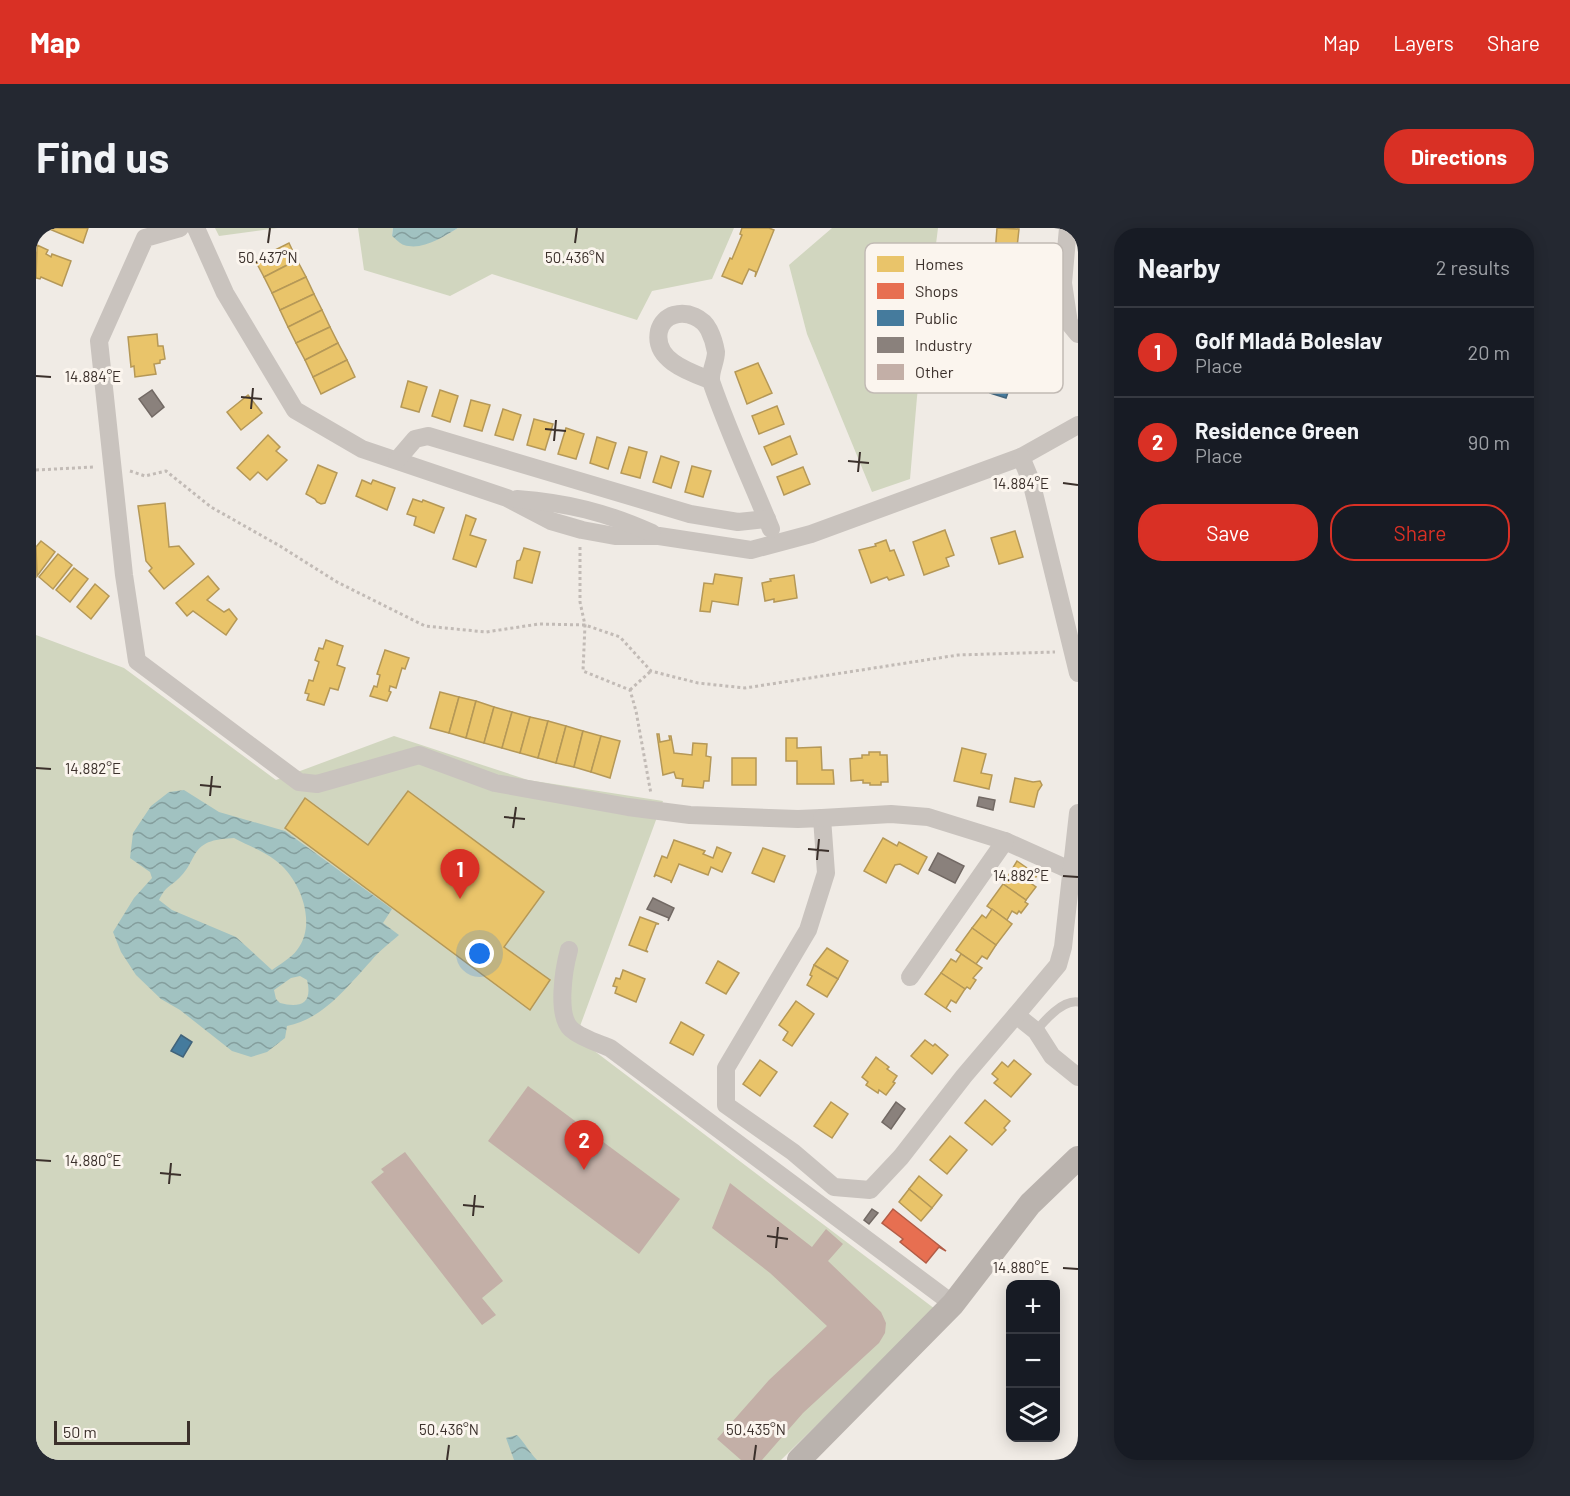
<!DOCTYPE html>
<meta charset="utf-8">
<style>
:root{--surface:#171b24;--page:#242831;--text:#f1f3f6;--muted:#9ea1a6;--line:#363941;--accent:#d93025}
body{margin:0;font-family:Barlow,sans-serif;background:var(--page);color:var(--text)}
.controls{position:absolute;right:18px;bottom:18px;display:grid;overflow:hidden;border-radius:12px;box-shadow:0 3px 15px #0003}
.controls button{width:54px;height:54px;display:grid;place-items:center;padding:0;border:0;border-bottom:2px solid var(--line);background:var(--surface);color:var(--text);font:30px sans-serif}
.scale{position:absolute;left:18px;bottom:15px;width:136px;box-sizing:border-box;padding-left:6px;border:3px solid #3b302b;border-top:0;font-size:16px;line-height:21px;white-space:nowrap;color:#3b302b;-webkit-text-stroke:4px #fbf5ee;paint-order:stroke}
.you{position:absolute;left:444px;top:726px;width:21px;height:21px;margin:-15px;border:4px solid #fff;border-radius:50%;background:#1a73e8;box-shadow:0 0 0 9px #1a73e833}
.badge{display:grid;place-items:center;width:39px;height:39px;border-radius:50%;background:var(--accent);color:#fff;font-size:20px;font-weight:700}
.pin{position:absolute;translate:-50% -50px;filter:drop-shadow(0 2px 3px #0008)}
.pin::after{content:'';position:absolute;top:32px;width:21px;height:18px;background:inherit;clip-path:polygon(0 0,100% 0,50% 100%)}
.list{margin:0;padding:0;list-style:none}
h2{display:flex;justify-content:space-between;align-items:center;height:78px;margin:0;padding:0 24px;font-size:26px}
h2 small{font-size:20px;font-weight:400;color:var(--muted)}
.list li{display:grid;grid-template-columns:39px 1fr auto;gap:18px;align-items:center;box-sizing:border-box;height:90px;padding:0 24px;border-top:2px solid var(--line)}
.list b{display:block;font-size:22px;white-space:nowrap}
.list p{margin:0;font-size:20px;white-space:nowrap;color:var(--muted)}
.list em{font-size:20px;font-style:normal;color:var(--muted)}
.actions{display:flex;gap:12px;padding:18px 24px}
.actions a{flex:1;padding:14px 0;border:2px solid var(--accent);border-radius:24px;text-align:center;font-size:21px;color:var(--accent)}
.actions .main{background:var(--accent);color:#fff}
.icon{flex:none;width:33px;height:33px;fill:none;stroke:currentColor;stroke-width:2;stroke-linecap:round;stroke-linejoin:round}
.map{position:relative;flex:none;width:1042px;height:1232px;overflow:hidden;border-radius:24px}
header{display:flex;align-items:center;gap:36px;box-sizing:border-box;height:84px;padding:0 30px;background:var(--accent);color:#fff}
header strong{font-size:28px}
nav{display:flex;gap:33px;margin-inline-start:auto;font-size:21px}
.intro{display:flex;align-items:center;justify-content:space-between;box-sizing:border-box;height:144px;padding:0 36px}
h1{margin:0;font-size:42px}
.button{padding:15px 27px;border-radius:24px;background:var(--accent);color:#fff;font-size:21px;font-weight:700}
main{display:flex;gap:36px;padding:0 36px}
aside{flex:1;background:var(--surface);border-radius:24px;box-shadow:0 3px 15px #0003}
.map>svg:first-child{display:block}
.green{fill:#d1d6bf}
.water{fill:url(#water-waves);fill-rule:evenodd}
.homes{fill:#e9c46a;stroke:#b59857;stroke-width:1.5}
.shops{fill:#e76f51;stroke:#b35c46;stroke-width:1.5}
.public{fill:#457b9d;stroke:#42647b;stroke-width:1.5}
.industry{fill:#8a817c;stroke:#726964;stroke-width:1.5}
.building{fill:#c3afa7}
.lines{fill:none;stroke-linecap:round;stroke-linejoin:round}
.path{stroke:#c2bbb6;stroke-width:3;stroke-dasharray:3 3;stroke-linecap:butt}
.lane{stroke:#c9c3be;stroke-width:9}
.street{stroke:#c9c3be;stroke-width:18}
.secondary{stroke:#bab3ae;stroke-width:24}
.ticks{fill:none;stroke:#3b302b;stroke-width:2}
.key{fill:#fbf5ee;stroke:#c1bab4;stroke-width:1.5}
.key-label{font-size:16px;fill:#3b302b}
.ticks-label{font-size:15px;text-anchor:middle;fill:#3b302b;stroke:#fbf5ee;stroke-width:6;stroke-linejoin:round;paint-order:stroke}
</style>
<header>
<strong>Map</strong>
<nav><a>Map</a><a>Layers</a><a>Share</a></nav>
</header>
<div class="intro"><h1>Find us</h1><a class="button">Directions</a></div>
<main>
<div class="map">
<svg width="1042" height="1232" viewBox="0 0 1042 1232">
<defs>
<pattern id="water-waves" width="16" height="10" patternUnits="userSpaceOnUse" patternTransform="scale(1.5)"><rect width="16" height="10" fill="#a1c2c1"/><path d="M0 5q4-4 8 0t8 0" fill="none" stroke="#849e9d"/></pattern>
</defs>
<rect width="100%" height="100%" fill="#f0ebe5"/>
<g class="green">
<path d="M179 0H242L183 8Z"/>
<path d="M322 0H357L356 8 405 10 422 0H698L676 51 616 63 601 92 456 46 414 68 328 42Z"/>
<path d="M796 0H902L881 169 874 251 836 264 771 106 753 37Z"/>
<path d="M0 407 88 440 240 552 358 508 492 552 627 573 540 809 899 1081 745 1232H0Z"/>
</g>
<g class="water">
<path d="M357 0H422C407 9 386 23 368 17 364 16 360 11 356 8Z"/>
<path d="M148 562 183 584 249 603 356 681 347 695 363 707C354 715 343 723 335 733 311 759 287 791 251 798L249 810 231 824 215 829 196 823 144 782 125 771 100 747 85 724 77 704 98 670 116 650 114 644 94 630 97 605 115 578 133 564ZM198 610C211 617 227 623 239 632 264 650 282 695 261 722 255 730 244 736 236 742L200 709 136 682 123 672C131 656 135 659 145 648 151 642 154 635 158 628 166 612 182 611 198 610ZM264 748 271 752C277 776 264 780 244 775L240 771 238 762 255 750Z"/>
<path d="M481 1207C489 1215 493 1224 501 1232H478L470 1210Z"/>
</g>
<g class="homes">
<path d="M11 0H52L47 15Z"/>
<path d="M706 0H733L738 2 719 49 720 44 713 41 706 56 686 48 694 30 696 31 706 7 704 6Z"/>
<path d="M961 0 983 1 980 29 995 31 993 49 966 46 965 52 957 51 955 76 950 75V72L932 71 934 52H938L941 24 959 26Z"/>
<path d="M253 15 261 32 228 49 219 32Z"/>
<path d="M1 17 12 22 10 26 15 29 16 26 35 33 26 58 5 49 4 51 0 50Z"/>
<path d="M261 32 270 49 236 65 228 49Z"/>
<path d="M270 49 278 66 244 82 236 65Z"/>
<path d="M278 66 286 82 252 99 244 82Z"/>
<path d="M286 82 294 99 260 115 252 99Z"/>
<path d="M294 99 302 115 269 132 260 115Z"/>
<path d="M121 106 122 118H127L129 131 124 132V135L118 136 120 146 99 149 98 138 95 139 92 109Z"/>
<path d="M302 115 311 132 277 149 269 132Z"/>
<path d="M311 132 319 149 285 166 277 149Z"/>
<path d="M722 135 736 165 711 176 699 144Z"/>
<path d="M372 153 391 159 383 184 365 179Z"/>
<path d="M404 162 422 168 414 194 396 188Z"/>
<path d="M212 167 226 185 205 202 191 184Z"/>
<path d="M435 172 454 177 446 203 428 198Z"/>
<path d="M741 178 748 196 723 206 716 188Z"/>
<path d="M467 181 485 187 477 212 459 207Z"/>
<path d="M498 191 517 196 509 222 491 217Z"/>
<path d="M530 200 548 206 540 231 522 226Z"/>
<path d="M232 207 244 219 240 223 251 232 231 252 222 244 214 252 201 240Z"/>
<path d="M754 208 761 226 736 237 728 219Z"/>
<path d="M561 209 580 215 572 241 554 235Z"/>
<path d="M593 219 611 224 604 250 585 245Z"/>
<path d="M625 228 643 234 635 260 617 254Z"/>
<path d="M282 237 301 245 289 275 285 276 281 274 279 271 270 266Z"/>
<path d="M656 238 675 243 667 269 649 264Z"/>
<path d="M767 239 774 256 748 267 741 249Z"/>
<path d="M326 252 335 256 337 252 359 260 351 282 320 268Z"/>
<path d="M377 271 386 274 387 272 408 280 398 305 378 297 380 289 371 286Z"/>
<path d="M129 275 133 319 143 318 158 336 128 361 113 343 116 340 110 333 102 278Z"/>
<path d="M430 287 440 291 434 307 450 312 440 339 417 331Z"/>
<path d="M909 302 918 327 910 330 913 338 888 347 877 314Z"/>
<path d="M979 303 987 329 963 336 955 310Z"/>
<path d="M850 312 854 323 858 322 868 347 853 352 851 349 835 355 823 322 840 318 839 316Z"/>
<path d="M5 313 19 324 1 348 0 319Z"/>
<path d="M488 320 504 324 496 355 478 350 481 333 484 332Z"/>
<path d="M22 326 36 337 17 361 3 349Z"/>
<path d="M38 340 52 351 34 374 20 362Z"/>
<path d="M679 346 706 350 702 377 676 373 674 384 664 383 668 355 677 356Z"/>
<path d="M758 347 761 370 738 374V371L729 373 726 355 735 353 734 351Z"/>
<path d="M172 348 183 361 171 372 188 384 193 381 201 391 190 407 157 383 151 388 140 375Z"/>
<path d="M59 356 73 368 55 391 41 379Z"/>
<path d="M290 412 307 418 301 437 309 440 302 462 294 460 288 477 271 472 273 466 269 465 273 452 277 453 283 434 279 432 283 420 287 421Z"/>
<path d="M349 422 373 430 369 441 366 440 360 460 354 458 353 463 355 464 351 473 334 468 338 458 341 459 344 447 341 446Z"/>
<path d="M404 464 423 469 413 505 394 500Z"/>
<path d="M423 469 440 473 430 510 413 505Z"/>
<path d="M440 473 458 479 448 515 430 510Z"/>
<path d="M458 479 476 484 466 520 448 515Z"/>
<path d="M476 484 494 489 484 525 466 520Z"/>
<path d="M494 489 512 493 502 530 484 525Z"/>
<path d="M512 493 530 498 520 535 502 530Z"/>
<path d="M530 498 547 503 538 539 520 535Z"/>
<path d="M547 503 565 508 555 544 538 539Z"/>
<path d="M621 506H623L624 514 634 512 633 508H635L638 525 656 527 657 515 671 516 670 528 675 529 673 553H668L667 560 646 558 647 551 640 550 638 544 627 547Z"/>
<path d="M565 508 584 513 574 550 555 544Z"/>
<path d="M750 510H761V520L785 519 786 542H797L798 556H761V533H750Z"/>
<path d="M926 520 950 526 945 545 956 547 953 561 918 553Z"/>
<path d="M833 524H844V527H851L852 554H845V557H834V555H827V552L815 553 814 531 826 530V527H833Z"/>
<rect x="696" y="530" width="24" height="27"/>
<path d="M979 550 997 554 1004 553 1006 557 1002 563 998 579 974 574Z"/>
<path d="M372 563 508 664 468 719 514 752 494 782 249 600 269 570 332 617Z"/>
<path d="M847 610 861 618 863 614 891 629 882 646 864 636 859 637 850 655 828 643Z"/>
<path d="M638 612 669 623 667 626 677 630 681 619 695 625 686 644 675 639 672 647 643 636 635 655V653L620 647 618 649 626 628 631 630Z"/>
<path d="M727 620 749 628 738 654 716 645Z"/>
<path d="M981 633 1001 647 996 656 1000 659 990 672 967 656Z"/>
<path d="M967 656 990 672 989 674 992 676 985 685 983 683 981 686 976 683 971 692 951 678Z"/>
<path d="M956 681 976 696 960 717 936 700 946 687 950 690Z"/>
<path d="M604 689 623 696H620L610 722 612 724 593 717Z"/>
<path d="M936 700 960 717 951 731 946 728 940 736 920 722Z"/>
<path d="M791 720 812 733 802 751 778 737Z"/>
<path d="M925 726 946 740 937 750 940 752 934 761 931 759 929 761 905 745 915 731 920 734Z"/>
<path d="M682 733 703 745 690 766 670 755Z"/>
<path d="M778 737 802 751 791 769 771 757 776 748 774 747Z"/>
<path d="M587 742 609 751 600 774 579 765 581 759 577 758 580 750 584 751Z"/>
<path d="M905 745 929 761 920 775 915 772 910 780 915 784 889 766Z"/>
<path d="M760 773 778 786 756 818 747 812 752 804 743 797Z"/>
<path d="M645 794 668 807 657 827 634 815Z"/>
<path d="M889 812 897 818 899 816 912 827 896 846 875 828Z"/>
<path d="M840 829 853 839 851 841 861 848 857 854 859 855 850 867 843 862 842 865 830 857 832 854 826 849Z"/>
<path d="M724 832 741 844 724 868 707 856Z"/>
<path d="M978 832 995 846 975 869 958 855 962 851 956 846 966 834 972 839Z"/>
<path d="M949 872 974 893 968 900 970 902 956 917 929 895Z"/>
<path d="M795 874 812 886 796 910 778 898Z"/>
<path d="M914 908 931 922 911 946 894 932Z"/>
<path d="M883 948 906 967 896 980 873 961Z"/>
<path d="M873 961 896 980 885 993 863 974Z"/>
</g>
<path class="shops" d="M857 981 910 1023 903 1019 890 1035 864 1014 867 1011 846 995Z"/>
<g class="public">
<path d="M908 95 925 101 922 109 968 125 970 117 987 123 970 170 954 165 957 157 944 153 942 160 920 153 923 145 911 141 908 149 891 143Z"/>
<path d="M145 807 156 814 147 829 135 823Z"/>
</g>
<g class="industry">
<path d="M116 162 128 179 116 189 103 171Z"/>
<path d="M943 569 959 572 957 582 941 578Z"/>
<path d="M902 625 928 638 919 655 893 642Z"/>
<path d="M617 670 638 680 632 693 633 690 611 681Z"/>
<path d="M860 874 869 881 855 901 846 894Z"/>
<path d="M836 981 842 985 833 996 828 992Z"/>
</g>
<g class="building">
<path d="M492 858 644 971 603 1026 452 913Z"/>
<path d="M369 924 467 1053 446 1070 460 1087 446 1097 335 954 348 944 345 941Z"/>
<path d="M694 955 776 1019 790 1001 807 1016 792 1033 845 1084 850 1095 849 1105 843 1115 767 1185 726 1232H705L681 1211 733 1152 791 1098 734 1045 676 1000Z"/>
</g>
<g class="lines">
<g class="path">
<path d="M0 242 58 239"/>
<path d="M94 243 109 248 130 243 175 279 244 318 301 354 389 398 450 404 503 396 549 397 584 409 615 443 662 455 709 460 922 427 1019 424"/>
<path d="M544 319V374L549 397 547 443 594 462 600 483 615 566"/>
<path d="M594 462 615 443"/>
</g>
<path class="lane" d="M1000 803C1009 792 1026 772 1042 774"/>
<g class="street">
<path d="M144 0 109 10 63 113 88 347 101 433 263 554 281 556 383 527 459 555 592 579 654 587 762 591 786 590 790 645 772 702 690 840V877L757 924 798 959 834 962 865 929 928 848 980 787 1000 803 1016 828 1042 849"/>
<path d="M160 0 189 65 259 182 326 221 471 270 515 293 546 302 579 308H623L715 322 775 306 985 229 1042 197"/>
<path d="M1032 0 1027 55 1033 95 1042 106"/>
<path d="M674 152C653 144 617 132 623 103 625 95 631 89 638 87 652 83 667 90 673 102 676 108 679 118 680 124 680 135 672 146 676 156 693 205 715 252 735 301"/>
<path d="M985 229 995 253 1042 445"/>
<path d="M361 232 379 211 392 208 654 286 702 294 731 291"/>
<path d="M481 271C532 275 569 284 616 305"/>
<path d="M786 590 855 586 892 589 969 613 1036 643"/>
<path d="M533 722C528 740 520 787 535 801 545 810 562 815 574 820L917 1076"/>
<path d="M874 749 969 613"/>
<path d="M980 787 1022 737 1027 719 1042 585"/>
</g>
<path class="secondary" d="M763 1232 917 1076 994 976 1042 930"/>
</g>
<path class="ticks" d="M232 15 234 0M539 15 541 0M0 148 15 149M205 169 226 171M215 181 217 160M509 201 530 203M518 213 520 192M812 233 833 235M822 244 824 224M1027 255 1042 257M0 540 15 541M164 557 185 559M174 568 176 548M468 589 489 591M477 600 480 579M772 621 793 623M781 632 783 611M1027 648 1042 649M0 932 15 933M124 945 145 947M133 956 135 935M427 977 448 979M437 988 439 967M731 1008 752 1011M740 1020 742 999M1027 1040 1042 1041M411 1232 413 1217M718 1232 720 1217"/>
<rect x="829" y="15" width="198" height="150" rx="9" class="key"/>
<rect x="841" y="28" width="27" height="16" fill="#e9c46a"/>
<rect x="841" y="55" width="27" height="16" fill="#e76f51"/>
<rect x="841" y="82" width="27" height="16" fill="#457b9d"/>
<rect x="841" y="109" width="27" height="16" fill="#8a817c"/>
<rect x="841" y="136" width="27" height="16" fill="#c3afa7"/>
<g class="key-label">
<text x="879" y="42">Homes</text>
<text x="879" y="69">Shops</text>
<text x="879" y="96">Public</text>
<text x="879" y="123">Industry</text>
<text x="879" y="150">Other</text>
</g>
<g class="ticks-label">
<text x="232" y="35">50.437°N</text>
<text x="539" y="35">50.436°N</text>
<text x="57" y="154">14.884°E</text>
<text x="985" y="261">14.884°E</text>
<text x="57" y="546">14.882°E</text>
<text x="985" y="653">14.882°E</text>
<text x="57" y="938">14.880°E</text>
<text x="985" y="1045">14.880°E</text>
<text x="413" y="1207">50.436°N</text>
<text x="720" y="1207">50.435°N</text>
</g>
</svg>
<div class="controls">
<button>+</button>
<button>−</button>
<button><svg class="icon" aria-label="layers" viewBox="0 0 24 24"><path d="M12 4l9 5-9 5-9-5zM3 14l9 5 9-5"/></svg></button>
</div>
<div class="scale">50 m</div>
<div class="you"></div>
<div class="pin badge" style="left:424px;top:671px">1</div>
<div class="pin badge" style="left:548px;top:942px">2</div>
</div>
<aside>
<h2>Nearby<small>2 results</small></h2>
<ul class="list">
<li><span class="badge">1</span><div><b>Golf Mladá Boleslav</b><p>Place</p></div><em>20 m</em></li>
<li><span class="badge">2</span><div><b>Residence Green</b><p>Place</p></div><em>90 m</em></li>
</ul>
<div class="actions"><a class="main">Save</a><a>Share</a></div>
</aside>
</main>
